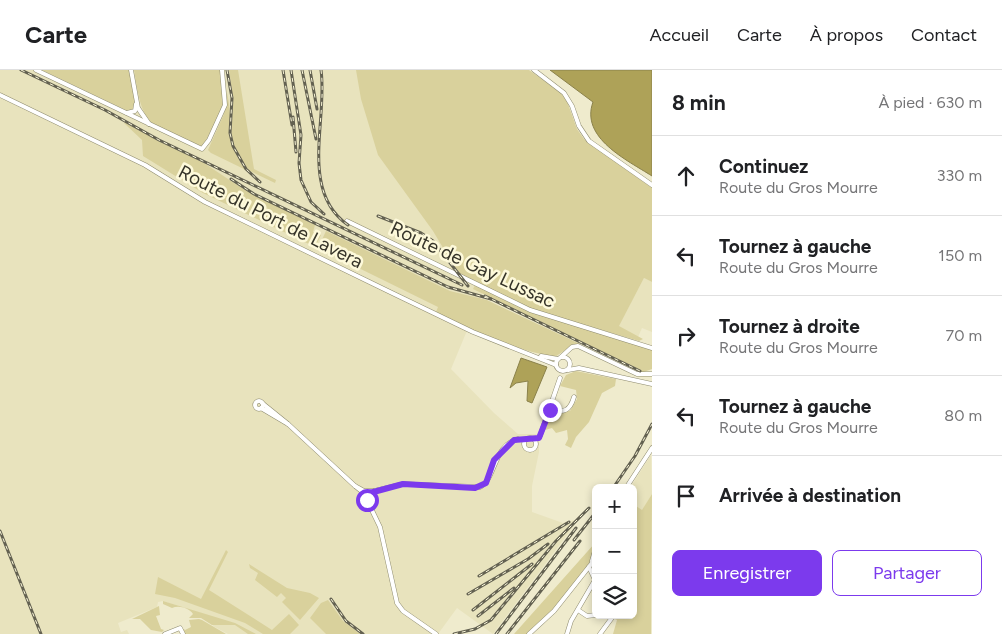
<!DOCTYPE html>
<html lang="fr">
<meta charset="utf-8">
<style>
:root{--surface:#fff;--page:#f6f6f6;--text:#202124;--muted:#757577;--line:#e0e0e0;--accent:#7c3aed}
body{margin:0;font-family:Figtree,sans-serif;background:var(--page);color:var(--text)}
.controls{position:absolute;right:15px;bottom:15px;display:grid;overflow:hidden;border-radius:8px;box-shadow:0 2px 8px #0003}
.controls button{width:45px;height:45px;display:grid;place-items:center;padding:0;border:0;border-bottom:1px solid var(--line);background:var(--surface);color:var(--text);font:25px sans-serif}
.stop{position:absolute;width:15px;height:15px;margin:-11px;border:4px solid #7c3aed;border-radius:50%;background:#fff}
.stop.end{background:#7c3aed;border-color:#fff;box-shadow:0 1px 5px #0008}
.list{margin:0;padding:0;list-style:none}
h2{display:flex;justify-content:space-between;align-items:center;height:65px;margin:0;padding:0 20px;font-size:21px}
h2 small{font-size:16px;font-weight:400;color:var(--muted)}
.list li{display:grid;grid-template-columns:32px 1fr auto;gap:15px;align-items:center;box-sizing:border-box;height:80px;padding:0 20px;border-top:1px solid var(--line)}
.list b{display:block;font-size:19px;white-space:nowrap}
.list p{margin:0;font-size:16px;white-space:nowrap;color:var(--muted)}
.list em{font-size:16px;font-style:normal;color:var(--muted)}
.actions{display:flex;gap:10px;padding:15px 20px}
.actions a{flex:1;padding:11px 0;border:1px solid var(--accent);border-radius:8px;text-align:center;font-size:18px;color:var(--accent)}
.actions .main{background:var(--accent);color:#fff}
.icon{flex:none;width:28px;height:28px;fill:none;stroke:currentColor;stroke-width:2;stroke-linecap:round;stroke-linejoin:round}
.map{position:relative;flex:none;width:652px;height:564px;overflow:hidden}
header{display:flex;align-items:center;gap:30px;box-sizing:border-box;height:70px;padding:0 25px;background:var(--surface);border-bottom:1px solid var(--line)}
header strong{font-size:24px}
nav{display:flex;gap:28px;margin-inline-start:auto;font-size:18px}
main{display:flex}
aside{flex:1;background:var(--surface)}
.map>svg:first-child{display:block}
.built{fill:#e8e3bd}
.green{fill:#d9d19c}
.water{fill:#aea258;stroke:#8a814a}
.lines{fill:none;stroke-linecap:round;stroke-linejoin:round}
.minor-casing{stroke:#8e8b6f;stroke-width:5}
.minor{stroke:#fff;stroke-width:4}
.rail-casing{stroke:#636151;stroke-width:3}
.rail{stroke:#fdf9da;stroke-width:1;stroke-dasharray:4;stroke-linecap:butt}
.route{stroke:#7c3aed;stroke-width:6}
.labels{text-anchor:middle;stroke-width:5;stroke-linejoin:round;paint-order:stroke}
.street-label{font-size:19px;fill:#363429;stroke:#fdf9da}
</style>
<header>
<strong>Carte</strong>
<nav><a>Accueil</a><a>Carte</a><a>À propos</a><a>Contact</a></nav>
</header>
<main>
<div class="map">
<svg width="652" height="564" viewBox="0 0 652 564">
<rect width="100%" height="100%" fill="#efebcd"/>
<g class="built">
<path d="M0 0H383L486 215 451 299 494 343 518 364H539V382L532 416V442L563 453 579 449 493 564 457 538 438 564H228L213 556 216 548 163 531 158 532 157 537 118 553 121 562 127 560 129 564H0Z"/>
<path d="M644 208 652 212V262L642 258 638 267 618 257Z"/>
<path d="M651 385 652 424 642 441 633 434V418H630Z"/>
</g>
<g class="green">
<path d="M42 0H130L136 36 134 40 128 41Z"/>
<path d="M134 0H220L224 28 223 37 203 76 200 77C149 53 143 60 134 0Z"/>
<path d="M229 0H238L254 99 276 110 275 113 248 100 236 83 231 67 233 29Z"/>
<path d="M356 0H529L560 22 567 31 577 59 584 69 652 118V212L644 208 619 256 643 269 639 271 530 239 458 203 433 161 378 85 361 29Z"/>
<path d="M227 23C235 57 221 67 246 100L211 83 208 80 224 44Z"/>
<path d="M125 52 157 70 198 89 240 117 315 155 313 162 321 165 316 175 313 176 203 123 143 86 142 70 124 53Z"/>
<path d="M326 161 450 221 487 230 580 274H574L555 287C513 280 474 261 436 242L438 237 318 178Z"/>
<path d="M475 215 533 243 646 277 652 279V299L641 303V301L473 219Z"/>
<path d="M576 301 616 309 615 316 602 323 589 352 576 367 571 378 565 375 568 369 567 360 556 363 552 358 545 360 552 341H570L577 329 576 320 560 316 566 305Z"/>
<path d="M652 424 651 564H613L617 550 613 548 615 545H633V481L636 466 633 464V434L642 440Z"/>
<path d="M595 473C592 506 551 542 528 564H514Z"/>
<path d="M226 480 228 482 209 520 272 560 289 544 299 555 290 564H263L245 553 175 528 155 524 158 507 201 529Z"/>
<path d="M249 494 287 518 310 523 319 528 300 550 282 532 286 528 281 523 277 527 255 510 258 503 250 498Z"/>
<path d="M328 530 343 551 360 564H326L310 548 321 533Z"/>
<path d="M163 531 235 553 256 564H248L235 555H212L201 548H189L193 544C189 538 179 535 172 538L163 534Z"/>
<path d="M159 536 160 545 156 546 161 559 164 560 162 562 151 560 140 549H132Z"/>
<path d="M199 549 202 550 226 564H185L182 558 185 560 191 557 189 550Z"/>
</g>
<g class="water">
<path d="M550 0H652V106C627 90 580 68 593 32Z"/>
<path d="M521 288 547 297 532 333 527 331 528 311 516 313 510 318Z"/>
</g>
<g class="lines">
<g class="minor-casing">
<g id="minor">
<path d="M36 0 202 79 209 70 225 35 222 0"/>
<path d="M131 0 138 38 149 54"/>
<path d="M534 0 564 23 572 36 579 56 589 71 652 115"/>
<path d="M0 25 145 95 205 132 388 221 473 262 556 295"/>
<path d="M127 43 135 41 136 34"/>
<path d="M347 151 530 240 652 278"/>
<path d="M541 286 558 289"/>
<circle cx="563" cy="294" r="7"/>
<path d="M561 287 572 277 578 276 637 304H652"/>
<path d="M568 300 579 298 652 314"/>
<circle cx="259" cy="335" r="4"/>
<path d="M261 338 288 354 262 333"/>
<path d="M550 340C564 343 570 341 574 327"/>
<path d="M288 354 355 416"/>
<path d="M540 366 560 308"/>
<circle cx="530" cy="374" r="6"/>
<path d="M355 416 364 421H374L364 423Z"/>
<path d="M626 418 652 378"/>
<path d="M374 421 403 414 480 417C496 409 493 375 518 369"/>
<path d="M367 430 380 457 397 533 403 541 436 564"/>
<path d="M592 491 596 477"/>
<path d="M578 540 587 546 596 545"/>
<path d="M165 564 180 558 183 564"/>
<path d="M529 564 554 541 596 488"/>
<path d="M567 564 571 551 595 510 589 497"/>
<path d="M600 564 614 545"/>
</g>
</g>
<use href="#minor" class="minor"/>
<g class="rail-casing">
<g id="rail">
<path d="M21 0 105 40 159 70 462 215"/>
<path d="M227 0 232 28 230 63 233 76 246 99 260 112"/>
<path d="M283 0 292 55"/>
<path d="M291 0 301 65 299 93 301 110 311 132 324 144"/>
<path d="M302 0 316 69"/>
<path d="M310 0 317 39"/>
<path d="M321 0C328 49 299 121 348 155"/>
<path d="M293 47 296 82"/>
<path d="M231 109 254 124 448 217 491 229"/>
<path d="M378 146 421 163 433 171 468 216"/>
<path d="M485 226 640 301"/>
<path d="M613 418 635 386 652 354"/>
<path d="M0 461 41 564"/>
<path d="M574 470 596 442"/>
<path d="M479 506 569 452"/>
<path d="M468 524 528 489 548 474"/>
<path d="M331 529 346 551 363 564"/>
<path d="M473 540 532 494"/>
<path d="M478 546 514 518"/>
<path d="M454 564 475 559 491 550 556 471 589 438"/>
<path d="M496 564 576 458"/>
<path d="M507 564 580 471"/>
</g>
</g>
<use href="#rail" class="rail"/>
</g>
<g class="lines">
<path class="route" d="M367 430 366 424 403 414 475 418 486 413 494 390 514 370 539 368 550 340"/>
</g>
<g class="labels">
<g class="street-label">
<text transform="translate(271 146) rotate(27)" y="7">Route du Port de Lavera</text>
<text transform="translate(473 194) rotate(25)" y="7">Route de Gay Lussac</text>
</g>
</g>
</svg>
<div class="controls">
<button>+</button>
<button>−</button>
<button><svg class="icon" aria-label="layers" viewBox="0 0 24 24"><path d="M12 4l9 5-9 5-9-5zM3 14l9 5 9-5"/></svg></button>
</div>
<div class="stop" style="left:367px;top:430px"></div>
<div class="stop end" style="left:550px;top:340px"></div>
</div>
<aside>
<h2>8 min<small>À pied · 630 m</small></h2>
<ul class="list">
<li><svg class="icon" aria-label="ahead" viewBox="0 0 24 24"><path d="M12 20V5M6 11l6-6 6 6"/></svg><div><b>Continuez</b><p>Route du Gros Mourre</p></div><em>330 m</em></li>
<li><svg class="icon" aria-label="left" viewBox="0 0 24 24"><path d="M17 20v-9H6M10 6l-5 5 5 5"/></svg><div><b>Tournez à gauche</b><p>Route du Gros Mourre</p></div><em>150 m</em></li>
<li><svg class="icon" aria-label="right" viewBox="0 0 24 24"><path d="M7 20v-9h11M14 6l5 5-5 5"/></svg><div><b>Tournez à droite</b><p>Route du Gros Mourre</p></div><em>70 m</em></li>
<li><svg class="icon" aria-label="left" viewBox="0 0 24 24"><path d="M17 20v-9H6M10 6l-5 5 5 5"/></svg><div><b>Tournez à gauche</b><p>Route du Gros Mourre</p></div><em>80 m</em></li>
<li><svg class="icon" aria-label="arrive" viewBox="0 0 24 24"><path d="M6 21V4h12l-3 4 3 4H6"/></svg><div><b>Arrivée à destination</b></div></li>
</ul>
<div class="actions"><a class="main">Enregistrer</a><a>Partager</a></div>
</aside>
</main>
